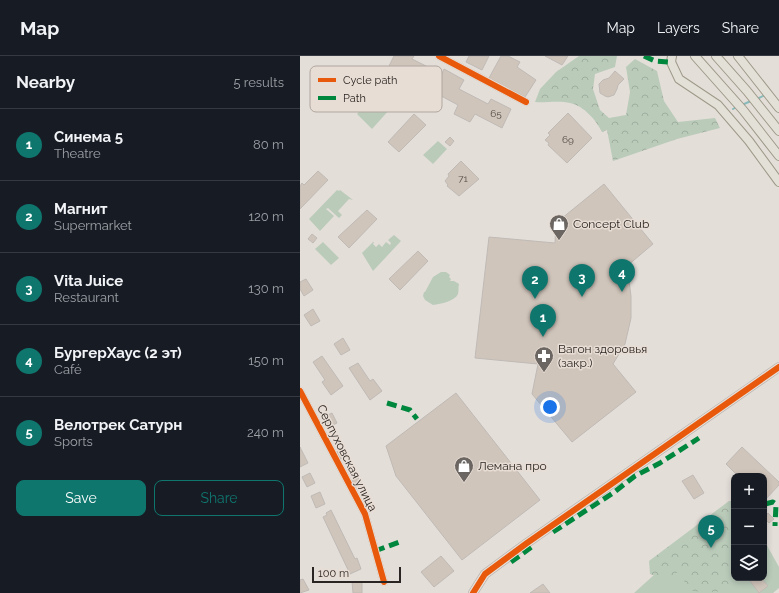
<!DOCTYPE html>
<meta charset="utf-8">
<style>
:root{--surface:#171b24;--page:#20242c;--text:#f1f3f6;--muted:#9ea1a6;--line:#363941;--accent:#0f766e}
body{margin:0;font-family:Raleway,sans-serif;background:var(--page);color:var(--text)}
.controls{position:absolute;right:12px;bottom:12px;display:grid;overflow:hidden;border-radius:8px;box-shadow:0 2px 6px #0003}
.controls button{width:36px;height:36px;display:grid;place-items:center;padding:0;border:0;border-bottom:1px solid var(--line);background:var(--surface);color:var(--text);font:20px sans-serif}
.scale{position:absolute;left:12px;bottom:10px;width:89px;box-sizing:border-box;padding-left:4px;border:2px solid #2a2522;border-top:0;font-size:11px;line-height:14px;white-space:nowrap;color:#2a2522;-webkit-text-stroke:3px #e8ddd4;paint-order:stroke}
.you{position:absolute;left:250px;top:351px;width:14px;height:14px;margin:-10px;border:3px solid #fff;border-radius:50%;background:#1a73e8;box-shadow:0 0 0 6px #1a73e833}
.badge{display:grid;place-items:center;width:26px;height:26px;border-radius:50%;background:var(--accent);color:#fff;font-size:13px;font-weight:700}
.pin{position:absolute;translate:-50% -33px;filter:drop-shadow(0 1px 2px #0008)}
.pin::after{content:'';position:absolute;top:21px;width:14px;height:12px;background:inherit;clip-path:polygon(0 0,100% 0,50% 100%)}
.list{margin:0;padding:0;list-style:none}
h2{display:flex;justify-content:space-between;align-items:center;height:52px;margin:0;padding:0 16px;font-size:17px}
h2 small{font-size:13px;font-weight:400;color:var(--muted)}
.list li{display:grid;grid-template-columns:26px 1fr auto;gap:12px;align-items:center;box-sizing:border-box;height:72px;padding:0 16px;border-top:1px solid var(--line)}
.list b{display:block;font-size:15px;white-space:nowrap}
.list p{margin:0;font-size:13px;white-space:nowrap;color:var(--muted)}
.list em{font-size:13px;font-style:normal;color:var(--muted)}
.actions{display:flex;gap:8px;padding:12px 16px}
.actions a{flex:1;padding:9px 0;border:1px solid var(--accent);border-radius:8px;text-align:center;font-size:14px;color:var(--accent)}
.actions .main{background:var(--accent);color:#fff}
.icon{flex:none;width:22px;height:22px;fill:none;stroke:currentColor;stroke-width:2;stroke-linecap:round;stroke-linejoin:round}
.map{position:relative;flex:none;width:479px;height:537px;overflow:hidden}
header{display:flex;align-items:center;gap:24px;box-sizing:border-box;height:56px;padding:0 20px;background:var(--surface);border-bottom:1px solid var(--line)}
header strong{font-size:19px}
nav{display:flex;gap:22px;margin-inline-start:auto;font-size:14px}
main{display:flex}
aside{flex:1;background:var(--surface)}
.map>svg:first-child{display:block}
.green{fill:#bacbba}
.forest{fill:url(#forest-crowns)}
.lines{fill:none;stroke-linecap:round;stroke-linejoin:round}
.stream{stroke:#88bcbc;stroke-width:2}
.building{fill:#d0c5bb;stroke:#bfbab6}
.street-casing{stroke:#beb9b5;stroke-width:8}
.secondary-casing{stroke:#beb9b5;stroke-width:10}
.primary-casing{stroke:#9e9989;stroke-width:10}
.street{stroke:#fbfaf9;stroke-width:5.5}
.secondary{stroke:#efede8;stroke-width:8}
.primary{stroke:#e3e1d7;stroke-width:8}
.quiet{stroke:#00873e;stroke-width:5;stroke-dasharray:10 5;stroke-linecap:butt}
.cycleway-casing{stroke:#e8ddd4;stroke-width:8}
.cycleway{stroke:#e8590c;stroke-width:6}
.labels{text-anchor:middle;stroke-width:3;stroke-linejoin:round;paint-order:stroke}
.number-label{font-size:10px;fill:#544d48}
.poi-label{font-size:12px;fill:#2a2522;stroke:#e8ddd4;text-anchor:start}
.street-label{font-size:12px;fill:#2a2522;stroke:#e8ddd4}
.key{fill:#e8ddd4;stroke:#afa69f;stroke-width:1}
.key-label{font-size:11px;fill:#2a2522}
</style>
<header>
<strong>Map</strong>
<nav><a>Map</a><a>Layers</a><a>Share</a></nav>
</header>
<main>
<aside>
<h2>Nearby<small>5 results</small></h2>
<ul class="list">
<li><span class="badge">1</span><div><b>Синема 5</b><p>Theatre</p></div><em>80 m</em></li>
<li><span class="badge">2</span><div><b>Магнит</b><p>Supermarket</p></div><em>120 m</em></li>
<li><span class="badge">3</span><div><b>Vita Juice</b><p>Restaurant</p></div><em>130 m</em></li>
<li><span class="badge">4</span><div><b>БургерХаус (2 эт)</b><p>Café</p></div><em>150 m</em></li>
<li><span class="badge">5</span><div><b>Велотрек Сатурн</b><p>Sports</p></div><em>240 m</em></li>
</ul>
<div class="actions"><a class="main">Save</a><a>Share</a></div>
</aside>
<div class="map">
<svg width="479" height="537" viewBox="0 0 479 537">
<defs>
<pattern id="forest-crowns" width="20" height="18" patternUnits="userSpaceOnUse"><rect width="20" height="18" fill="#bacbba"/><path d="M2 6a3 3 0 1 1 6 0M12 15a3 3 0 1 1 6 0" fill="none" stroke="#a0aea0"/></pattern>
</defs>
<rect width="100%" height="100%" fill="#e4ded9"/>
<g class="green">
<path d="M75 39 90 53 72 73 57 58Z"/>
<path d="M138 85 147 93 133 108 123 99Z"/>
<path d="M37 134 39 135 40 134 53 144 49 143 38 155 42 159 39 162 28 152 26 153 34 160 20 175 9 163Z"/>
<path d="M94 179 101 185 73 215 62 197 73 186H74L73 188 76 191 79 188 82 191 86 186 90 189 91 187 88 184Z"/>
<path d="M23 186 39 202 31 209 15 193Z"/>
<path d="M141 216H146L150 219 149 221 151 223 150 225H154L159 228C158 231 159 234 158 238 155 245 141 248 133 249L125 244 123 240 124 236H125L133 221Z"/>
<path d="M434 461V522H464V484L479 511V532L473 537H334L375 500Z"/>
</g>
<g class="forest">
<path d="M279 0H317L315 11 295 18 293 33 300 54 309 62 326 59 330 36 326 11 335 3 357 15 364 45 378 66 415 62 420 72 377 83 313 105 307 74 302 76C296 64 284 50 270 47 259 44 246 47 235 46L240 33 256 16Z"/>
<path d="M429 445H434V471L420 484 429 485 434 506 433 533C418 537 398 537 384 533L385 511 366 524 350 518 349 505Z"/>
</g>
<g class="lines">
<g class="stream">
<path d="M457 43 465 39"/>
<path d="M442 49 453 44"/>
<path d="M433 53 438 50"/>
</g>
</g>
<g class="building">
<path d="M94 0H114L112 3 142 18 144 13 164 24 159 33 188 48 191 43 211 53 202 72 175 58 170 66 154 58 158 49 104 20 103 22 87 14Z"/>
<path d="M169 0H189L182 14 166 6Z"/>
<path d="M201 0H208L220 6 217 11 236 24 225 41 189 22Z"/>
<path d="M245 0H268L262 9Z"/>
<path d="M315 15 324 23 318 29 317 33 314 39 308 41 305 40 300 37 299 28 303 24 309 22Z"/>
<path d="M268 57 292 82 267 107 248 89 249 87 245 84 250 79 248 77Z"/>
<path d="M114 58 126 69 99 96 88 86Z"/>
<path d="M150 81 154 85 150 90 145 86Z"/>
<path d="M161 105 179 123 159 140 147 130 148 129 145 125 149 120 148 118Z"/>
<path d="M18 115 28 124 0 153V130L2 127 4 129Z"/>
<path d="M304 128 353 188 327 210 331 240V262L325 288 313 308 336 336 272 386 232 338 238 308 175 302 189 181 255 187 256 167Z"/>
<path d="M67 154 77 163 49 192 38 181Z"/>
<path d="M12 178 17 182 13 187 8 183Z"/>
<path d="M118 195 128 205 100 234 89 223Z"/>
<path d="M6 223 13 234 4 240 0 233V226Z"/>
<path d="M13 253 20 265 11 270 4 259Z"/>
<path d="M43 282 50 294 41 299 34 288Z"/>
<path d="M22 300 43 330 31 339 22 326 25 324 13 306Z"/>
<path d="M58 307 70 325 73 323 82 335 70 344 49 312Z"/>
<path d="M156 337 240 444 162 504 96 420 86 390Z"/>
<path d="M32 357 37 367 27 372 22 362Z"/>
<path d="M0 391 8 407 0 411Z"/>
<path d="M442 391 479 426V429L464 445V420H438L426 408Z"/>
<path d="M42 394 46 400 41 403 37 396Z"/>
<path d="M10 417 15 427 7 431 2 421Z"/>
<path d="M393 419 404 437 394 443 382 425Z"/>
<path d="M58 421 63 431 57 434 52 424Z"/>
<path d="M20 436 25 448 16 452 11 440Z"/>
<path d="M31 454 55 503 57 502 61 513 50 518 23 461 27 459 26 457Z"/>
<path d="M468 457 474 463 469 467 464 462Z"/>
<path d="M141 500 154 515 134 531 121 516Z"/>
<path d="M454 522H461L468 530 459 537 450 525Z"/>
<path d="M3 523 9 534 0 537V524Z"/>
<path d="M52 526H62V537H53Z"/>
<path d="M243 528 250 537H230Z"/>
</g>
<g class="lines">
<g class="street-casing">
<g id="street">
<path d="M139 0 226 46"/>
<path d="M0 335 65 458 84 526"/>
</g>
</g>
<g class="secondary-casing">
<path id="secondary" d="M173 537 185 518 227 487 479 311"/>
</g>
<g class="primary-casing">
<g id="primary">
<path d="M372 0 371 6 379 23 418 49 449 85 479 126"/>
<path d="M395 0 443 54 479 100"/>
<path d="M416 0 447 35 479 75"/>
<path d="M438 0 479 52"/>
</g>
</g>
<use href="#street" class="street"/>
<use href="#secondary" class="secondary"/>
<use href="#primary" class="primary"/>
<g class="quiet">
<path d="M344 0 355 5 368 6"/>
<path d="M87 347 110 354 117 363"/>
<path d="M465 448 473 446 476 448 475 470"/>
<path d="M253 476 313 437 335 420 360 407 399 382"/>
<path d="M75 495 102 485"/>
<path d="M211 506 233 490"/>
</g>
<g class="cycleway-casing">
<g id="cycleway">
<path d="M139 0 226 46"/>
<path d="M0 335 65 458 84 526"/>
<path d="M173 537 185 518 227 487 479 311"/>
</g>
</g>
<use href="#cycleway" class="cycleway"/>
</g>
<defs>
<g id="shop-pin" transform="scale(1)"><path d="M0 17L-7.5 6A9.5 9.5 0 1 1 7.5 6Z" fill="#6b6662" stroke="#e8ddd4"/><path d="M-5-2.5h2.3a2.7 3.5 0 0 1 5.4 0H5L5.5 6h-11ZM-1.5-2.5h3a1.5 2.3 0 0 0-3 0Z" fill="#fff"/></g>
<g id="pharmacy-pin" transform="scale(1)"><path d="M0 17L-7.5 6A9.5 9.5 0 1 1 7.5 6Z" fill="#6b6662" stroke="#e8ddd4"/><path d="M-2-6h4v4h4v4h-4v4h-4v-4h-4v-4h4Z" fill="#fff"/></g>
</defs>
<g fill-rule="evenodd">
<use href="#shop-pin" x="259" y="168"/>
<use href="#pharmacy-pin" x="244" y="300"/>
<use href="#shop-pin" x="164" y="410"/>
</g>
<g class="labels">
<g class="number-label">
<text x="196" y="61">65</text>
<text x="268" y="87">69</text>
<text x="163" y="126">71</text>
</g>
<g class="poi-label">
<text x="273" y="172">Concept Club</text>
<text x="258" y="297">Вагон здоровья<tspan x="258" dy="14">(закр.)</tspan></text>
<text x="178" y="414">Лемана про</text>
</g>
<g class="street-label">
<text transform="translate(47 402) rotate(63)" y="4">Серпуховская улица</text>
</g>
</g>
<rect x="10" y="10" width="132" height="46" rx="6" class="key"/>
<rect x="18" y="22" width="18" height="4" fill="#e8590c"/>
<rect x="18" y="40" width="18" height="4" fill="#00873e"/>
<g class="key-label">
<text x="43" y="28">Cycle path</text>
<text x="43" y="46">Path</text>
</g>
</svg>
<div class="controls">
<button>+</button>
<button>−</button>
<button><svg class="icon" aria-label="layers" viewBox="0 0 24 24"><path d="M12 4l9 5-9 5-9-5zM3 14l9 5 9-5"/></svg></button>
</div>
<div class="scale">100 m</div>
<div class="you"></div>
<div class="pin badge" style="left:243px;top:281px">1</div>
<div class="pin badge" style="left:235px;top:243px">2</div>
<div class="pin badge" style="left:282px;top:241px">3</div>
<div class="pin badge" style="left:322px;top:236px">4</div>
<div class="pin badge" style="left:411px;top:492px">5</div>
</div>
</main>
